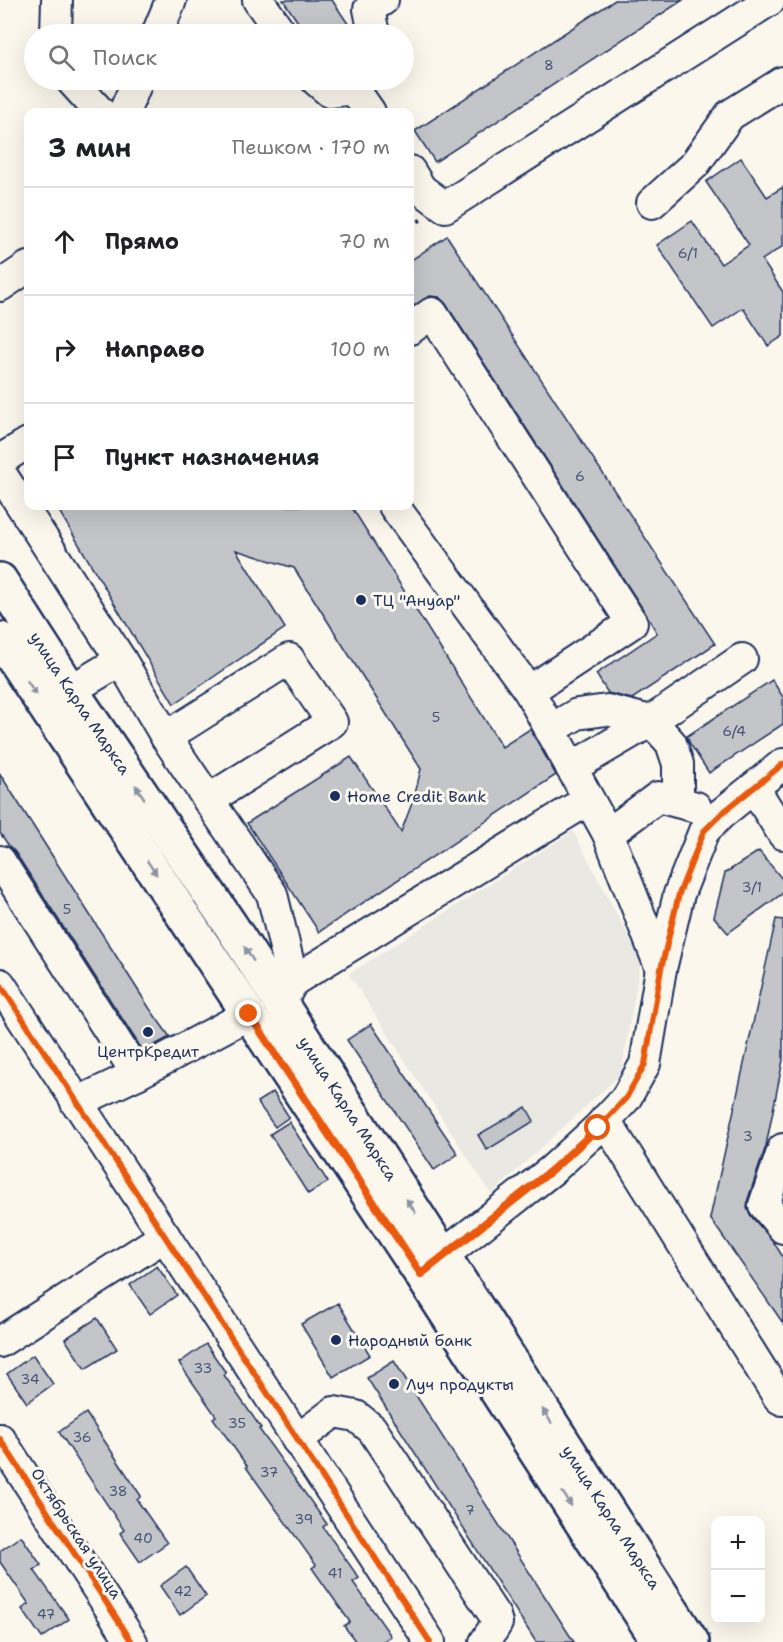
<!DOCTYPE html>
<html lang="ru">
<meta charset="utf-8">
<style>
:root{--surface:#fff;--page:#f6f6f6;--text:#202124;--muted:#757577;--line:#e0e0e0}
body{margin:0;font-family:"Shantell Sans",sans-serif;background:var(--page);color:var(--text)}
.controls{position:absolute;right:18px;bottom:18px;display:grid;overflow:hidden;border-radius:12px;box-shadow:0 6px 24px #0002}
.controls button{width:54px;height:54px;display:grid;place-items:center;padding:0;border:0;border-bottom:2px solid var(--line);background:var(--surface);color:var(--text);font:30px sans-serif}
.stop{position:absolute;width:18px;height:18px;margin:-14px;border:4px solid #ea580c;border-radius:50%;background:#fff}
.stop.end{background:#ea580c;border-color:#fff;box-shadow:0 2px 6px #0008}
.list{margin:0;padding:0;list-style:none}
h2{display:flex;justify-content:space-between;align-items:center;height:78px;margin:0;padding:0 24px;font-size:26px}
h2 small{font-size:20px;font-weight:400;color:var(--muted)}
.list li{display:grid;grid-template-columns:39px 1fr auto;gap:18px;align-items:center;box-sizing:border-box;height:108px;padding:0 24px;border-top:2px solid var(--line)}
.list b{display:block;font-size:22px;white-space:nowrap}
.list em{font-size:20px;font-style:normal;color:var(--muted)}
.icon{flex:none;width:33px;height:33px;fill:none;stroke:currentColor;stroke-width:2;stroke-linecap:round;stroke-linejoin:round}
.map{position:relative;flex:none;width:783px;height:1642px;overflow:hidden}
.search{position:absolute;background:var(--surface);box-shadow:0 6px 24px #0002;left:24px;top:24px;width:390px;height:66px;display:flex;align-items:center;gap:15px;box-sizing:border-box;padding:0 21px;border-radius:33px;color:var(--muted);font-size:22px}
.panel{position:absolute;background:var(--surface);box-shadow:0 6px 24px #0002;left:24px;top:108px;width:390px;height:402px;border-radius:12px}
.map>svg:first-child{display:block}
.built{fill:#eae8e2}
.building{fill:#c3c5c9;stroke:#1b2f5e;stroke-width:1.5}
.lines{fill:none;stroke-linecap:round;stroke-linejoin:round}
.minor-casing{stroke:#1b2f5e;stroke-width:34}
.major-casing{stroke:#1b2f5e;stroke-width:38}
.path{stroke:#1b2f5e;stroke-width:4;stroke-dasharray:4.5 4.5;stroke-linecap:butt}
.minor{stroke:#fbf7ec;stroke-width:30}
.major{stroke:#fbf7ec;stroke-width:33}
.cycleway-casing{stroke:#fbf7ec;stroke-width:10}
.cycleway{stroke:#e8590c;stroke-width:6}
.oneway{fill:#8b93a5}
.route{stroke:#ea580c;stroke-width:8}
.poi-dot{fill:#1b2f5e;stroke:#fbf7ec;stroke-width:2}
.labels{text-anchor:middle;stroke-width:6;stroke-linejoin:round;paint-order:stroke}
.number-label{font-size:14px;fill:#455479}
.poi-label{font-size:16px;fill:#1b2f5e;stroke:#fbf7ec;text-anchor:start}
.street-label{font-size:16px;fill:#1b2f5e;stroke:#fbf7ec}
</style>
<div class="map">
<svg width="783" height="1642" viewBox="0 0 783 1642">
<rect width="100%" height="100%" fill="#fbf7ec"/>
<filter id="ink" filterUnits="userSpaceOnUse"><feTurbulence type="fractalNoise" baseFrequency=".0167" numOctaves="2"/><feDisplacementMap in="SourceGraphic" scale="12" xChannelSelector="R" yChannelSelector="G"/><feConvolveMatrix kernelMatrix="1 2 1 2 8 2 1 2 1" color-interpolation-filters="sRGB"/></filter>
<g filter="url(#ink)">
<path class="built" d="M573 831 641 960 621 1074 491 1194 349 974Z"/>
<g class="building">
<path d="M283 0H332L355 34H306Z"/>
<path d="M615 0H683L435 162 415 131Z"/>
<path d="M741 158 767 197 783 187V246L762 260 783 292V336L768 346 743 308 713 328 657 245 692 221 721 264 749 245 706 182Z"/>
<path d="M447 236 715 644 632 699 608 693 596 674 657 633 646 614 446 304 439 297 430 296 410 308V261Z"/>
<path d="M56 506H351L502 747 530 729 556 775 319 932 247 823 351 757 401 832 414 798 421 769 294 568 236 550 285 628 174 704Z"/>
<path d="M772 680 783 697V724L709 773 690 744 687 736Z"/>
<path d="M0 774 150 1009 170 1037 143 1051 15 852 9 846 0 833Z"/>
<path d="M759 851 783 880V893L728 933 714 917 725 873Z"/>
<path d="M776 919 783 920V1060L766 1146 748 1199 747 1208 751 1216 773 1241 783 1257V1323L710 1218Z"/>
<path d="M371 1024 458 1154 434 1170 347 1040Z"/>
<path d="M273 1092 289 1117 275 1127 257 1102Z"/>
<path d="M526 1107 534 1121 487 1150 478 1135Z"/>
<path d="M289 1122 328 1182 308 1194 270 1134Z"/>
<path d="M157 1266 177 1295 150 1314 130 1285Z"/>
<path d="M338 1303 370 1355 333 1377 301 1324Z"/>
<path d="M97 1318 117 1349 85 1369 65 1339Z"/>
<path d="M206 1344 226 1373 224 1375 261 1428 259 1429 327 1524 323 1527 359 1578 353 1582 391 1636 382 1642H356L344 1626 350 1622 312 1568 316 1565 246 1467 247 1466 213 1418 216 1416 179 1363Z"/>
<path d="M33 1355 53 1384 27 1403 7 1374Z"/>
<path d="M394 1361 574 1642H536L367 1378Z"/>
<path d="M86 1413 141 1496 137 1500 167 1543 140 1562 120 1533 124 1530 59 1432Z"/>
<path d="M21 1536 41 1565 34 1570 69 1619 42 1638 22 1609 29 1604 0 1562V1551Z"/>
<path d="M186 1567 206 1596 180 1615 160 1586Z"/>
</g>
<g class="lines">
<g class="minor-casing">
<g id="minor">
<path d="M258 0 282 34"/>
<path d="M56 34 57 0"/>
<path d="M157 34 171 0"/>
<path d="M374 34 369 9 383 0"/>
<path d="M71 80 100 112"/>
<path d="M316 80 330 92 354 89 370 112"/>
<path d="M124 112 138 80"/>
<path d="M410 171 421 189 445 207 770 0"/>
<path d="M652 203 694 165 730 115 783 82"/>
<path d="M0 286 28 267"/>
<path d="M410 329 432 313 632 623 529 691"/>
<path d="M0 460 28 443"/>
<path d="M0 472 121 660"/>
<path d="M394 506 529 691 608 834 661 969"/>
<path d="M71 690 121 660 166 737 272 894 293 981"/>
<path d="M550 730 577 714 607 710 651 721 671 743 678 764V802"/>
<path d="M166 737 289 659 332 722 208 800"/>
<path d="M571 768 651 721 742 659"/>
<path d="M754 788 783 834"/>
<path d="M608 834 658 797 696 807"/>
<path d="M0 861 137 1074"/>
<path d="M0 984 430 1642"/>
<path d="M283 999 293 981 588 800"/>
<path d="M76 1103 137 1074 249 1014"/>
<path d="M605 1120 779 1398 783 1400"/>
<path d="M783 1149 764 1205 783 1228"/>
<path d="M423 1271 552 1170 598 1128 626 1098 645 1064 661 969 679 894 704 831 721 814 783 764"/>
<path d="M0 1342 165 1236"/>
<path d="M0 1439 132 1642"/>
<path d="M297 1440 334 1412 356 1416 372 1429 495 1616 497 1623 485 1642"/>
</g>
</g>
<g class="major-casing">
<g id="major">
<path id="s1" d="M0 580 71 690 231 926 692 1642"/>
<path d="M0 639 421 1274 659 1642"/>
</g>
</g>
<path class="path" d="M410 225 421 220"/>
<use href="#minor" class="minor"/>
<use href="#major" class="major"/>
<g class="cycleway-casing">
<g id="cycleway">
<path d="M0 984 430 1642"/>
<path d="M421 1274 552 1170 598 1128 626 1098 645 1064 661 969 679 894 704 831 721 814 783 764"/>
<path d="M0 1439 132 1642"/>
</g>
</g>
<use href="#cycleway" class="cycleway"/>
</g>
<defs><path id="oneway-solid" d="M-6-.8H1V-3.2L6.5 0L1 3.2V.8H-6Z" transform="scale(1.5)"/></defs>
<g class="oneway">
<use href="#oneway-solid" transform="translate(32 688) rotate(56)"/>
<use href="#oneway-solid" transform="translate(140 792) rotate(-124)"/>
<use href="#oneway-solid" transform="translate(152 868) rotate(56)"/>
<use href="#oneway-solid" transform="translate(249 954) rotate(-123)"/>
<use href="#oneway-solid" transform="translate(411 1206) rotate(-123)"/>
<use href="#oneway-solid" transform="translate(547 1416) rotate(-123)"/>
<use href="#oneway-solid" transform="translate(567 1499) rotate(57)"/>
</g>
</g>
<g class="lines" filter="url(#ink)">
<path class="route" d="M249 1014 421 1274 552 1170 598 1128"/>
</g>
<g class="poi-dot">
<circle cx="361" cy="600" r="6"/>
<circle cx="335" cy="796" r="6"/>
<circle cx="148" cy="1032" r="6"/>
<circle cx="336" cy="1340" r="6"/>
<circle cx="394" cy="1384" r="6"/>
</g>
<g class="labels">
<g class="number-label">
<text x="549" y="70">8</text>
<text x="688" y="258">6/1</text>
<text x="580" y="481">6</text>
<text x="436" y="722">5</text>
<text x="734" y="736">6/4</text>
<text x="752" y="892">3/1</text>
<text x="67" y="914">5</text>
<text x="748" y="1141">3</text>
<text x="203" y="1373">33</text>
<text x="30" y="1384">34</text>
<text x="237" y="1428">35</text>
<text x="82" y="1442">36</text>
<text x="269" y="1477">37</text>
<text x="118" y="1496">38</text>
<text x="470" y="1515">7</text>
<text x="304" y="1524">39</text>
<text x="143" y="1543">40</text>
<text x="335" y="1578">41</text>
<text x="183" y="1596">42</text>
<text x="46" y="1619">47</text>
</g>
<g class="poi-label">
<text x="373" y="606">ТЦ "Ануар"</text>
<text x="347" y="802">Home Credit Bank</text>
<text x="148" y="1057" text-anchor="middle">ЦентрКредит</text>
<text x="348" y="1346">Народный банк</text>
<text x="406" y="1390">Луч продукты</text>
</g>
<g class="street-label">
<text dy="6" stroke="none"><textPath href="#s1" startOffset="147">улица Карла Маркса</textPath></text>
<text dy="6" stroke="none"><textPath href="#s1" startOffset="633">улица Карла Маркса</textPath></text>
<text dy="6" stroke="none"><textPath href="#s1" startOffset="1119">улица Карла Маркса</textPath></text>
<text transform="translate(77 1533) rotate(57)" y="6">Октябрьская улица</text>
</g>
</g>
</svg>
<div class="controls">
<button>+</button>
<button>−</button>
</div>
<div class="stop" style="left:598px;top:1128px"></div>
<div class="stop end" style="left:249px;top:1014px"></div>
<div class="search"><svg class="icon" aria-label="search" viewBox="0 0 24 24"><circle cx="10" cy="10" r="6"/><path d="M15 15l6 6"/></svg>Поиск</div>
<section class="panel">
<h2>3 мин<small>Пешком · 170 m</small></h2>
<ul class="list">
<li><svg class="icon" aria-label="ahead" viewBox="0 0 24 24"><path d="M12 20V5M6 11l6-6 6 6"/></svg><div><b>Прямо</b></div><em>70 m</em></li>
<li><svg class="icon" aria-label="right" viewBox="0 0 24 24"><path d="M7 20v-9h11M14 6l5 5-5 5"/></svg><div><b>Направо</b></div><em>100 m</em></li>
<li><svg class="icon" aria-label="arrive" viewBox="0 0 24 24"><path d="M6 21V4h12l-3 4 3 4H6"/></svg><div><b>Пункт назначения</b></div></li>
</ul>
</section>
</div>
